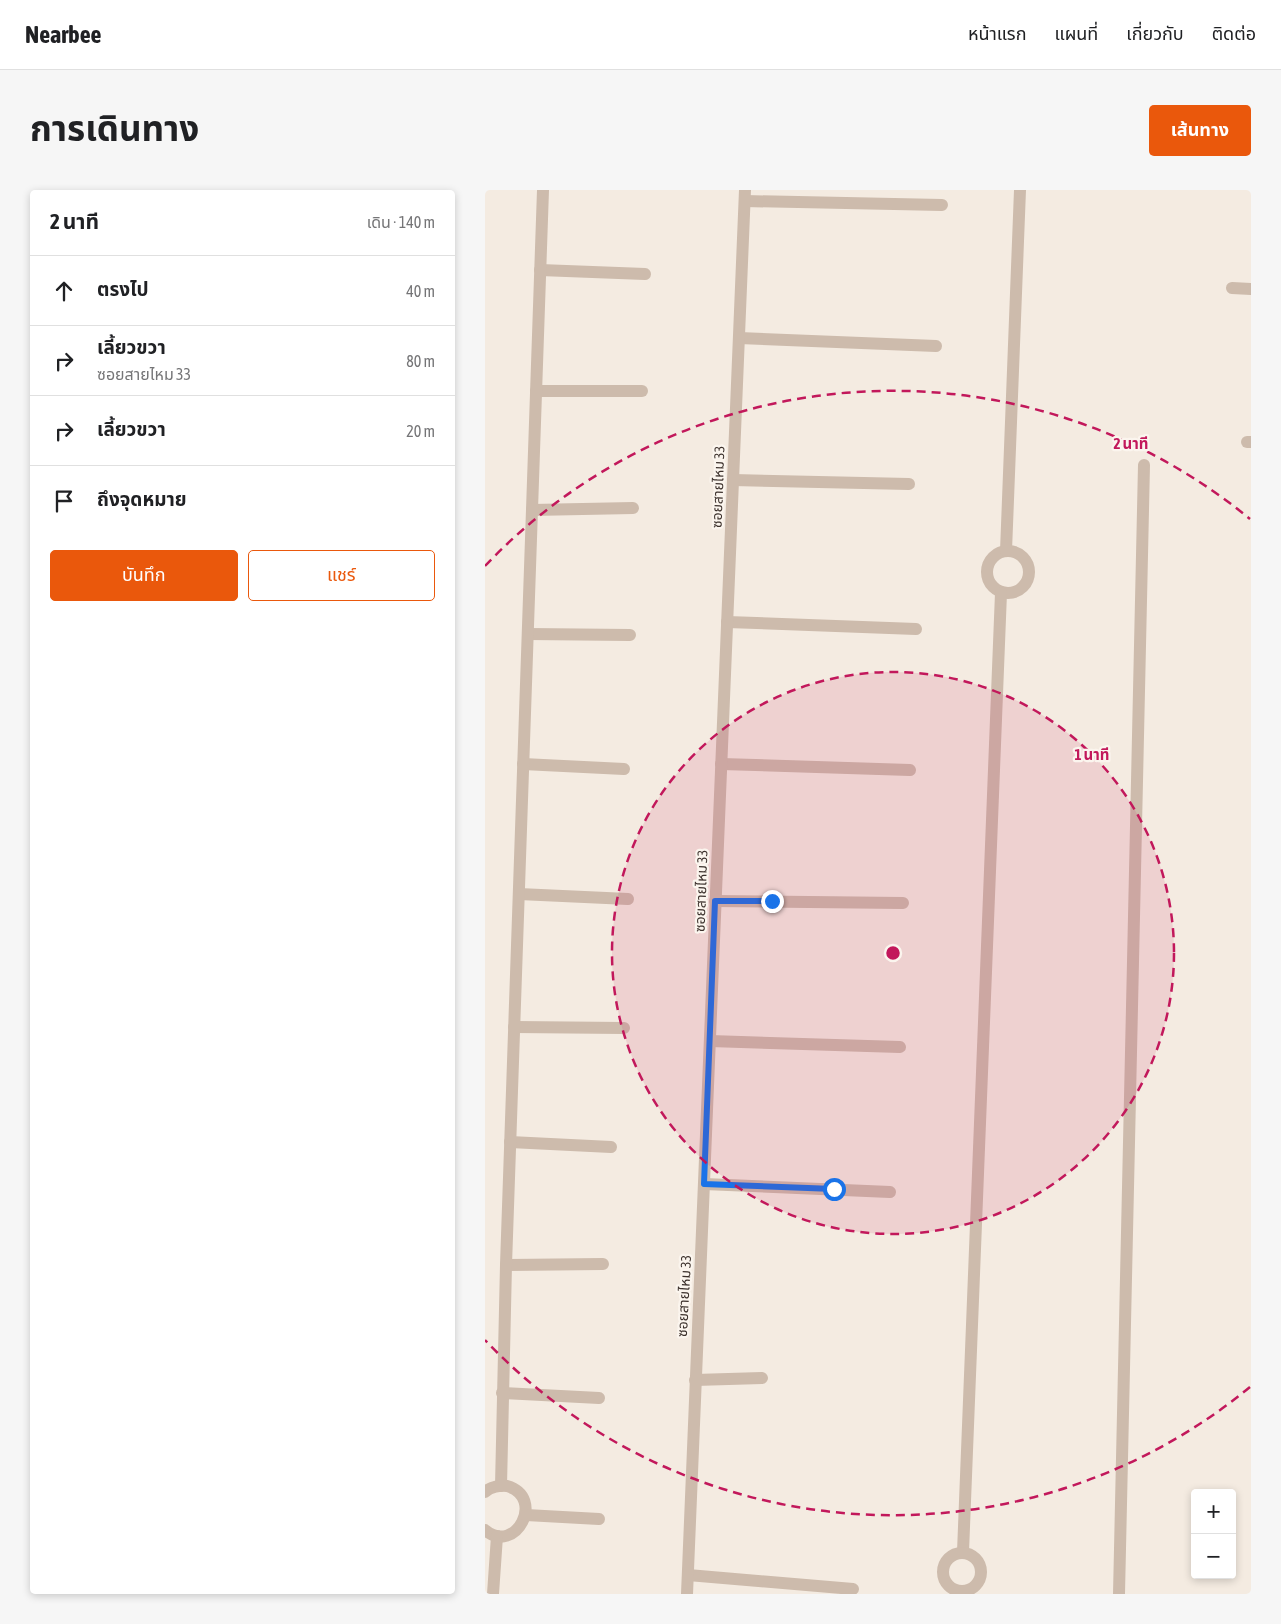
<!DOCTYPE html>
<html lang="th">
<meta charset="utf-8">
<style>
:root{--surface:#fff;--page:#f6f6f6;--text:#202124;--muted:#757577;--line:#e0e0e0;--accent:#ea580c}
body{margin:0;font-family:"Asap Condensed","Noto Sans Thai",sans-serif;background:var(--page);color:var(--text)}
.controls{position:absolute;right:15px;bottom:15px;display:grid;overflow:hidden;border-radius:5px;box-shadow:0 2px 8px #0003}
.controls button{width:45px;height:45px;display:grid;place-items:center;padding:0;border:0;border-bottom:1px solid var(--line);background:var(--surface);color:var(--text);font:25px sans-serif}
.stop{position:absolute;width:15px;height:15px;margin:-11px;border:4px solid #1a73e8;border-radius:50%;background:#fff}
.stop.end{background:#1a73e8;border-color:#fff;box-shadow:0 1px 5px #0008}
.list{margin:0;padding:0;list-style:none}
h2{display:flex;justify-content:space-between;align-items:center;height:65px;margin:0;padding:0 20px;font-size:21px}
h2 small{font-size:16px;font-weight:400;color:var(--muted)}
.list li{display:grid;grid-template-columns:32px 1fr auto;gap:15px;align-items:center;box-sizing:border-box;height:70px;padding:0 20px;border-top:1px solid var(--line)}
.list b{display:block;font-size:19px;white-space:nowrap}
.list p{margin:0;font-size:16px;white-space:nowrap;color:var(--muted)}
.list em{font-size:16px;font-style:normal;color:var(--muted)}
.actions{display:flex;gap:10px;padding:15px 20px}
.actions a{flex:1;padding:11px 0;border:1px solid var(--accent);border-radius:5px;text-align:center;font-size:18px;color:var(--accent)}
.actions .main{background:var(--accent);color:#fff}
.icon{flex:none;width:28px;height:28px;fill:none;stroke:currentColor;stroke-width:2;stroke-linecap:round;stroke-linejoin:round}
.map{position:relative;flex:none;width:766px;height:1404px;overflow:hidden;border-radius:5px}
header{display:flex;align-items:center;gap:30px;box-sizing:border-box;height:70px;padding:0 25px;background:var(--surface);border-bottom:1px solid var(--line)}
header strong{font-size:24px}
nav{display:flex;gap:28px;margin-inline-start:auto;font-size:18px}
.intro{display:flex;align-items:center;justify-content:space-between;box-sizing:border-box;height:120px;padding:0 30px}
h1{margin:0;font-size:35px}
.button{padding:12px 22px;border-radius:5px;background:var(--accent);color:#fff;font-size:18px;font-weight:700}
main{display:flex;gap:30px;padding:0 30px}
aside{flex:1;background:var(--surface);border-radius:5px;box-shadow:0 2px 8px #0003}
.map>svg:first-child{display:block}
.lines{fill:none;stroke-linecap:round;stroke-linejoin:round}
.lane{stroke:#cdbbac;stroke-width:12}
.street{stroke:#cdbbac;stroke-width:12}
.route{stroke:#1a73e8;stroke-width:6}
.ring{fill:none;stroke:#c2185b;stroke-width:2.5;stroke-dasharray:9 6}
.labels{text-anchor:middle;stroke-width:4.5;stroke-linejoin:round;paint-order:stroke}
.street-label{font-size:14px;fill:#3b302b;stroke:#fbf5ee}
.centre{fill:#c2185b;stroke:#fbf5ee;stroke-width:2.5}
.ring-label{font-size:15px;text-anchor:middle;font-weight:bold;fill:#c2185b;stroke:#fbf5ee;stroke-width:4.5;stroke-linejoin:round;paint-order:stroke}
</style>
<header>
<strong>Nearbee</strong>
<nav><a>หน้าแรก</a><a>แผนที่</a><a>เกี่ยวกับ</a><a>ติดต่อ</a></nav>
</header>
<div class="intro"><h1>การเดินทาง</h1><a class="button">เส้นทาง</a></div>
<main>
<aside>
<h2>2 นาที<small>เดิน · 140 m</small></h2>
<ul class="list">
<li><svg class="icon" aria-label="ahead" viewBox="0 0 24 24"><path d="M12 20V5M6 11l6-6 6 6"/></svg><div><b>ตรงไป</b></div><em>40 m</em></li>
<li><svg class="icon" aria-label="right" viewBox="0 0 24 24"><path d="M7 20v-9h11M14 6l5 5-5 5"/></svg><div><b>เลี้ยวขวา</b><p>ซอยสายไหม 33</p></div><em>80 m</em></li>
<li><svg class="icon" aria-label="right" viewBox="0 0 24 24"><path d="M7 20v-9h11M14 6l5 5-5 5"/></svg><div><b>เลี้ยวขวา</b></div><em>20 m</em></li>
<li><svg class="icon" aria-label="arrive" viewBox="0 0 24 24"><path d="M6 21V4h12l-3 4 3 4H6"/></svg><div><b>ถึงจุดหมาย</b></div></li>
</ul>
<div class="actions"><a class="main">บันทึก</a><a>แชร์</a></div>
</aside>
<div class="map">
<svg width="766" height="1404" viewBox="0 0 766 1404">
<rect width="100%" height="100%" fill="#f4ebe1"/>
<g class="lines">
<path class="lane" d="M210 1190 277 1188"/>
<g class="street">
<path d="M260 11 457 15"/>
<path d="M55 80 160 84"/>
<path d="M747 98 766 99"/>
<path d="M254 148 451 156"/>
<path d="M51 201H157"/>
<path d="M762 252H766"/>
<path d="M248 290 424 294"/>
<path d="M47 320 148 318"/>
<circle cx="523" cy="382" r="21"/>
<path d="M521 361 535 0"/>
<path d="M242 432 431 439"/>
<path d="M43 444 145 445"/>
<path d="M38 574 139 579"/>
<path d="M236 574 425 580"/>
<path d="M34 704 143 709"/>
<path d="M230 711 418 713"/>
<path d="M29 837 139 838"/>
<path d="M225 851 415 857"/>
<path d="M25 952 126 957"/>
<path d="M219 994 405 1002"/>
<path d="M21 1075 118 1074"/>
<path d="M17 1203 114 1208"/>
<path d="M16 1296 21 1075 58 0"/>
<path d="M0 1302C5 1297 15 1295 22 1296 61 1307 31 1366 0 1340"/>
<path d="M41 1325 114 1329"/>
<path d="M478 1362 516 403"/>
<circle cx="477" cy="1382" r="19"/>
<path d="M203 1385 368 1399"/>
<path d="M8 1404 12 1346"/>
<path d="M202 1404 260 0"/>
<path d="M634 1404 659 275"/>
</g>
</g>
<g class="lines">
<path class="route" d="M287 711H230L219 994 349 999"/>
</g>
<circle cx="408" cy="763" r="281" fill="#c2185b" fill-opacity=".12"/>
<g class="ring">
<circle cx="408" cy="763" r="281"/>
<path d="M765 1197A562 562 0 0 1 0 1150M0 376A562 562 0 0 1 765 329"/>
</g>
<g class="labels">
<g class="street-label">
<text transform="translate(233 297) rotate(-88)" y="5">ซอยสายไหม 33</text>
<text transform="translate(216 701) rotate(-88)" y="5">ซอยสายไหม 33</text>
<text transform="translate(199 1106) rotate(-87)" y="5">ซอยสายไหม 33</text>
</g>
</g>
<circle cx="408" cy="763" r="8" class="centre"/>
<g class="ring-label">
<text x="646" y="259">2 นาที</text>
<text x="607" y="570">1 นาที</text>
</g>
</svg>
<div class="controls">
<button>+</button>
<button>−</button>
</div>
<div class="stop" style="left:349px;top:999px"></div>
<div class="stop end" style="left:287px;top:711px"></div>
</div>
</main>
